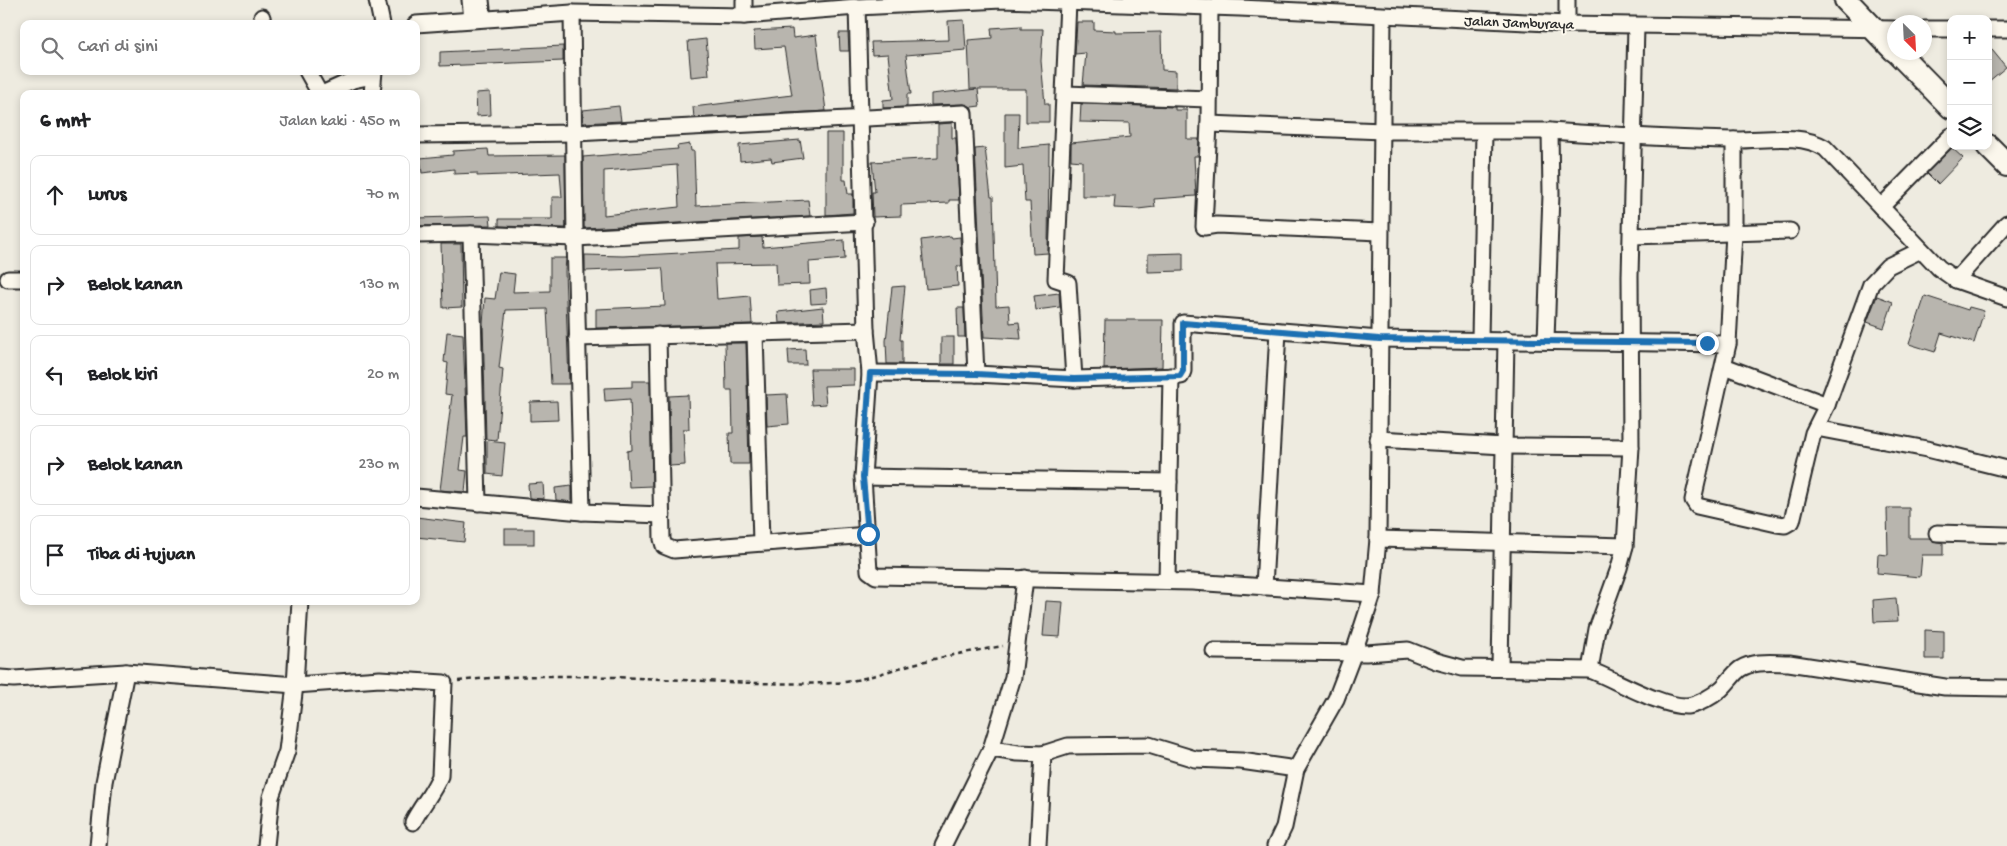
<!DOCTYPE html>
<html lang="id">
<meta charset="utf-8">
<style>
:root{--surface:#fff;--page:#f6f6f6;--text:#202124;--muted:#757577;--line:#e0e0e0}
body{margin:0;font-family:"Gochi Hand",sans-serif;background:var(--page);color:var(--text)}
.controls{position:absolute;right:15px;top:15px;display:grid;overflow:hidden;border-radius:10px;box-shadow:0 2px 8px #0003}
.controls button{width:45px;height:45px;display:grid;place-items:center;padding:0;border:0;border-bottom:1px solid var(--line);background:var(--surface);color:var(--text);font:25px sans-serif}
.compass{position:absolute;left:1887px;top:15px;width:45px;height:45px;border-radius:50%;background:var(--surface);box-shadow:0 2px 8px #0003;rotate:156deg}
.stop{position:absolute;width:15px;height:15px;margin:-11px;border:4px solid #1f6fb2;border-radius:50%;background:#fff}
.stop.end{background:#1f6fb2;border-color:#fff;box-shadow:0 1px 5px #0008}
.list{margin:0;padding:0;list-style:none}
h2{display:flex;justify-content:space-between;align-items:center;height:65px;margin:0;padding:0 20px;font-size:21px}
h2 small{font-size:16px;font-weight:400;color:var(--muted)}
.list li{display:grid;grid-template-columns:32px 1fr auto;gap:15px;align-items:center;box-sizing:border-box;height:80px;margin:0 10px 10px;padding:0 10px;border:1px solid var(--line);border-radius:10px}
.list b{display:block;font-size:19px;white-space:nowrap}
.list em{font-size:16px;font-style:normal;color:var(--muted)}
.icon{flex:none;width:28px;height:28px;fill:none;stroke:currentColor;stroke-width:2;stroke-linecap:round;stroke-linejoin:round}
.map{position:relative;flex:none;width:2007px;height:846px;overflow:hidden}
.search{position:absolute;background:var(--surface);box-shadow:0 2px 8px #0003;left:20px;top:20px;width:400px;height:55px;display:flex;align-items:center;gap:12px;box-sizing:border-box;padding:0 18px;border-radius:10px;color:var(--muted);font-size:19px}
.panel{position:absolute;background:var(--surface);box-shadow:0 2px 8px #0003;left:20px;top:90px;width:400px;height:515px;border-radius:10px}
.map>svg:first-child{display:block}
.building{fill:#b8b5ae;stroke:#2b2b2b;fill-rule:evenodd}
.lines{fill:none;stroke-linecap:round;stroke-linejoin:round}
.minor-casing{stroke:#2b2b2b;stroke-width:19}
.highway-casing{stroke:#2b2b2b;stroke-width:26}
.path{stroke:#2b2b2b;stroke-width:2.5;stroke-dasharray:5 4;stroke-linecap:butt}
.minor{stroke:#fbf7ec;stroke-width:15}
.highway{stroke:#fbf7ec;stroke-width:22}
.route{stroke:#1f6fb2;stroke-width:6}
.labels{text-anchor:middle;stroke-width:4;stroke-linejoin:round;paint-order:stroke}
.street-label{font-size:15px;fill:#2b2b2b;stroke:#fbf7ec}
</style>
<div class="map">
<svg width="2007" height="846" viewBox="0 0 2007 846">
<rect width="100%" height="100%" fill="#eeebe0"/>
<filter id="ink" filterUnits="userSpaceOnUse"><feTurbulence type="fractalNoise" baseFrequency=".02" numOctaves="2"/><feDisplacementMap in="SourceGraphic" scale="10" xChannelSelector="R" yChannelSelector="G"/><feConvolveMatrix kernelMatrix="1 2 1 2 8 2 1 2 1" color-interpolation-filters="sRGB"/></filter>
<g filter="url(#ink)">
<g class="building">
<path d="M964 20 966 50 906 55 911 94H907V107L883 108V100L893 99 888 54 872 55 871 42 949 40 948 21Z"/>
<path d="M1077 22H1094V30L1116 31V33L1161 32 1162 70 1176 71V88L1083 85 1086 53 1075 54Z"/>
<path d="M1021 26V29H1043L1041 61 1045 104H1049V122H1026V89H978L980 106 972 107 964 104 931 105V94L977 89H970L968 40 992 38 991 28Z"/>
<path d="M792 29 793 38 816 35 826 111 694 118 693 107 792 95 784 47 755 49 754 31Z"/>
<path d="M839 33H848L849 51H840Z"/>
<path d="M706 39 709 75 691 77 688 41Z"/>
<path d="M1988 45 2006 67 1988 82Z"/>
<path d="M563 46V61L440 66V52Z"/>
<path d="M490 92 491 115 477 116 476 93Z"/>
<path d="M1081 104 1175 107V110H1187V139H1199L1198 156H1194L1196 196 1154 199 1155 207 1138 209 1114 208 1115 196H1082V161L1071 160V143L1130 137 1129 123 1080 122Z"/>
<path d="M619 106 621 121 583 123V110Z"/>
<path d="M1005 113H1019L1018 148 1049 145 1048 253 1033 254 1030 202H1025L1023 166 1005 168Z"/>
<path d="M952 123V138H956L959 200H949V203L901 205V216L873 217 872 192H875L872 162 938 158V124Z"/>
<path d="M826 133H843V180H846L848 194H853V213L826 215Z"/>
<path d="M800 140 803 158 772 162 771 158 740 161 739 145Z"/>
<path d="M690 144 691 151H694L696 206 808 200 810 216 584 228 583 157 678 149 677 146ZM677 165 679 207 604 215V171Z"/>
<path d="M985 148 991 197H993L996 306 1009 305 1010 323 1019 322 1021 339 984 337 975 149Z"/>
<path d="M1952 148 1963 158 1938 184 1927 173Z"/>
<path d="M488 149 489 156 565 155 566 228 499 226V219H552V197H562L560 173 477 176V173L454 174V169L422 173 420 158 453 155V151Z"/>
<path d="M490 216 491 225 416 226V218Z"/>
<path d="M951 236 952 238 960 237 962 266H957L958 286 926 289 921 240Z"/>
<path d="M762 237 763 247 844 240 845 259 809 262 810 284 777 285 776 263 715 264 717 299 750 296 752 324 596 328V309L665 306 663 272 662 268 585 271V255L623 256 739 250V238Z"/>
<path d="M441 244H461L462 307 443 308Z"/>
<path d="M1183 253V271L1148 272V254Z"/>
<path d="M550 258H566L565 271 569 384H551L547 309 506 310 499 368 503 369 497 440 486 439 483 323 485 298 495 299 499 272 515 274 513 292 550 291Z"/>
<path d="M905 286 900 340H902V364H887L886 341 892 287Z"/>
<path d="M826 288 827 303 811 304 810 290Z"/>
<path d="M1059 293 1060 307 1036 310 1034 296Z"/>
<path d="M1877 296 1893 302 1884 328 1867 322Z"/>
<path d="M1925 296 1968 310 1969 307 1984 311 1974 343 1941 333 1935 352 1909 344Z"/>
<path d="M823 307 824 321 779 323 778 312Z"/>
<path d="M957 308H964L965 337H958Z"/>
<path d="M1105 320H1163L1162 367 1104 369Z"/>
<path d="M447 332 463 334 467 437H464L460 470 467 471 465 492 440 490 452 395 445 394 448 363 444 362Z"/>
<rect x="941" y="337" width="13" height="27"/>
<path d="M725 343H746L749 464H730L729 433H733L732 390H726Z"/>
<path d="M805 349 806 365H789L788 350Z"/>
<path d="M810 369H854V385L824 386 826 404 812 405Z"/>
<path d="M632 381H650L652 486 629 487 627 451 632 450 630 399 605 401 604 388 632 387Z"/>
<path d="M787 394 789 424 767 426 766 395Z"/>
<path d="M688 395 689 429H683L685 465 670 466 669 396Z"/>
<path d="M557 401 558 420 530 421V402Z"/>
<path d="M487 441 505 443 502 476 487 474Z"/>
<path d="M543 483 544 499 529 498 528 484Z"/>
<path d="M572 486V502L556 500 555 488Z"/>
<path d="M1887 508H1909V538H1929L1933 541 1943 543V555H1922L1920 577 1877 573 1878 554 1888 555Z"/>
<path d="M416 517 466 523 464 542 416 537Z"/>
<rect x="505" y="529" width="29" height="15"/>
<path d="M1896 598 1898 621 1874 622 1873 600Z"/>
<path d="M1046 601 1063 602 1060 637 1043 636Z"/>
<path d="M1925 630 1944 631V659H1925Z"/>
</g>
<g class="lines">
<g class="minor-casing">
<g id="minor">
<path d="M377 0 382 24"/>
<path d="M470 0 472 19"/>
<path d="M481 0 483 18"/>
<path d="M1068 2 1056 279 1068 283 1074 379"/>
<path d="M857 7 866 330 870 373 863 477 869 571 876 576 1192 582 1373 594"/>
<path d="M1210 7 1209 124 1204 227 1217 225 1380 232"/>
<path d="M572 13 575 238 582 512"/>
<path d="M744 16V0"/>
<path d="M262 17 263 24"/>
<path d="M416 24 572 13 744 16 857 7 1002 0 1240 8 1567 24 1894 29"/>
<path d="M1567 24V0"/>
<path d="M1924 29H1951"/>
<path d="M1988 29H2007"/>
<path d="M307 71 320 94"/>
<path d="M322 94 353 80 373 76"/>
<path d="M372 94 374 71"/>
<path d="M1065 94 1209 99"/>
<path d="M1209 124 1383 131H1550L1551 194 1546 340"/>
<path d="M1550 131C1610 135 1671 139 1732 140 1762 141 1798 132 1825 148L1939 268 1956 280 2007 298"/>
<path d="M416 135 575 133 964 113 976 374"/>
<path d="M1734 140V233L1728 344 1693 500 1697 506 1777 524 1785 525 1792 521 1813 433 1827 405 1871 284 1888 266 1921 250"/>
<path d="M1881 207 1951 136"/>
<path d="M471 234 478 503"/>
<path d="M416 235 471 234 575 238 865 222"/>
<path d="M1632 236 1790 231"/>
<path d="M8 279H24"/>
<path d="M1956 280 2007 223"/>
<path d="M755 333 761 543"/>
<path d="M658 335 662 539 664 546 674 550 868 535"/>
<path d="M577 338 866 330"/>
<path d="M1480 339 1484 132"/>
<path d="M1724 366 1827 405"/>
<path d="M870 373 976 374 1075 379 1181 376 1183 371V323L1379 339 1728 344"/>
<path d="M1816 428 1927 449 2007 469"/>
<path d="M1378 439 1504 446 1631 447"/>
<path d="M863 477 1169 482"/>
<path d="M416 497 582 512 662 515"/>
<path d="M1937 533 2007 535"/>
<path d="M1378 539 1625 546"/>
<path d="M1167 581 1171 376"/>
<path d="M1264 587 1278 331"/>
<path d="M1214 651 1366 653 1408 650 1436 661 1462 668 1590 670 1597 629 1619 568 1625 546 1631 447 1630 276 1636 26"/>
<path d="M1500 667 1506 339"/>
<path d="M1590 670C1616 680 1661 707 1687 706 1698 705 1713 696 1721 689 1728 683 1733 674 1740 669 1754 660 1774 663 1789 663L1945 687 2007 688"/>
<path d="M0 678 14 679 126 672 295 685 380 679 444 683 440 776C433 793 421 806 413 822"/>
<path d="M991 749 1018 753 1043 754"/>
<path d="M98 846 104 782 126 672"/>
<path d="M266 846 271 797 287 751 295 685 300 601"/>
<path d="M943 846 991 749 1013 677 1025 578"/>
<path d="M1038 846 1043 754 1068 746 1149 745 1195 759 1241 761 1296 769"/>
<path d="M1275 846 1284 827 1296 769 1336 699 1354 652 1373 594 1378 539 1383 16"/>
</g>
</g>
<g class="highway-casing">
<g id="highway">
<path d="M1846 0 1894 50"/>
<path d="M1897 52 1951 107"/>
<path d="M1988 146 2007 165"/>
</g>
</g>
<path class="path" d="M458 681C582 667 707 687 832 683 861 682 889 670 917 663 945 656 974 651 1003 646"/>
<use href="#minor" class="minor"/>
<use href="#highway" class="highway"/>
</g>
</g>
<g class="lines" filter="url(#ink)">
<path class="route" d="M868 534 863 477 870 373 976 374 1074 379 1180 376 1183 371V323L1379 339 1707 343"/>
</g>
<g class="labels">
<g class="street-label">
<text transform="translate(1519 22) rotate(2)" y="5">Jalan Jamburaya</text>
</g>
</g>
</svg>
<div class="controls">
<button>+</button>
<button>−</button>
<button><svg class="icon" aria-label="layers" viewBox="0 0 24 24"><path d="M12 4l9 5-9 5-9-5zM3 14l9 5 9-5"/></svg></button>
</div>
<svg class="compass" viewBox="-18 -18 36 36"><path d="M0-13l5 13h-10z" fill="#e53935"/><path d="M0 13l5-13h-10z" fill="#757577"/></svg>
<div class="stop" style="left:868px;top:534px"></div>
<div class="stop end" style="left:1707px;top:343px"></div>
<div class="search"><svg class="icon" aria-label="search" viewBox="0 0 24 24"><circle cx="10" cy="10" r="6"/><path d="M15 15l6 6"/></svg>Cari di sini</div>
<section class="panel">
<h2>6 mnt<small>Jalan kaki · 450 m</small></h2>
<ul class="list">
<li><svg class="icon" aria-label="ahead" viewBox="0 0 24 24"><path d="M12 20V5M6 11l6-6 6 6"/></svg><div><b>Lurus</b></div><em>70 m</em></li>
<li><svg class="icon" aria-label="right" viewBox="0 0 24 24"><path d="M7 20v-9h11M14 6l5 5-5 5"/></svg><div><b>Belok kanan</b></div><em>130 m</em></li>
<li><svg class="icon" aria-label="left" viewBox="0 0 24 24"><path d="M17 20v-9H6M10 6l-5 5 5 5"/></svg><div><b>Belok kiri</b></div><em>20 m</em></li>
<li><svg class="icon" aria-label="right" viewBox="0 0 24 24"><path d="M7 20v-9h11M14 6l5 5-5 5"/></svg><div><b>Belok kanan</b></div><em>230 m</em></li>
<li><svg class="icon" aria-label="arrive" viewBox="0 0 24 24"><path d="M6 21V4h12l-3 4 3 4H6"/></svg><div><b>Tiba di tujuan</b></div></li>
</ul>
</section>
</div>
